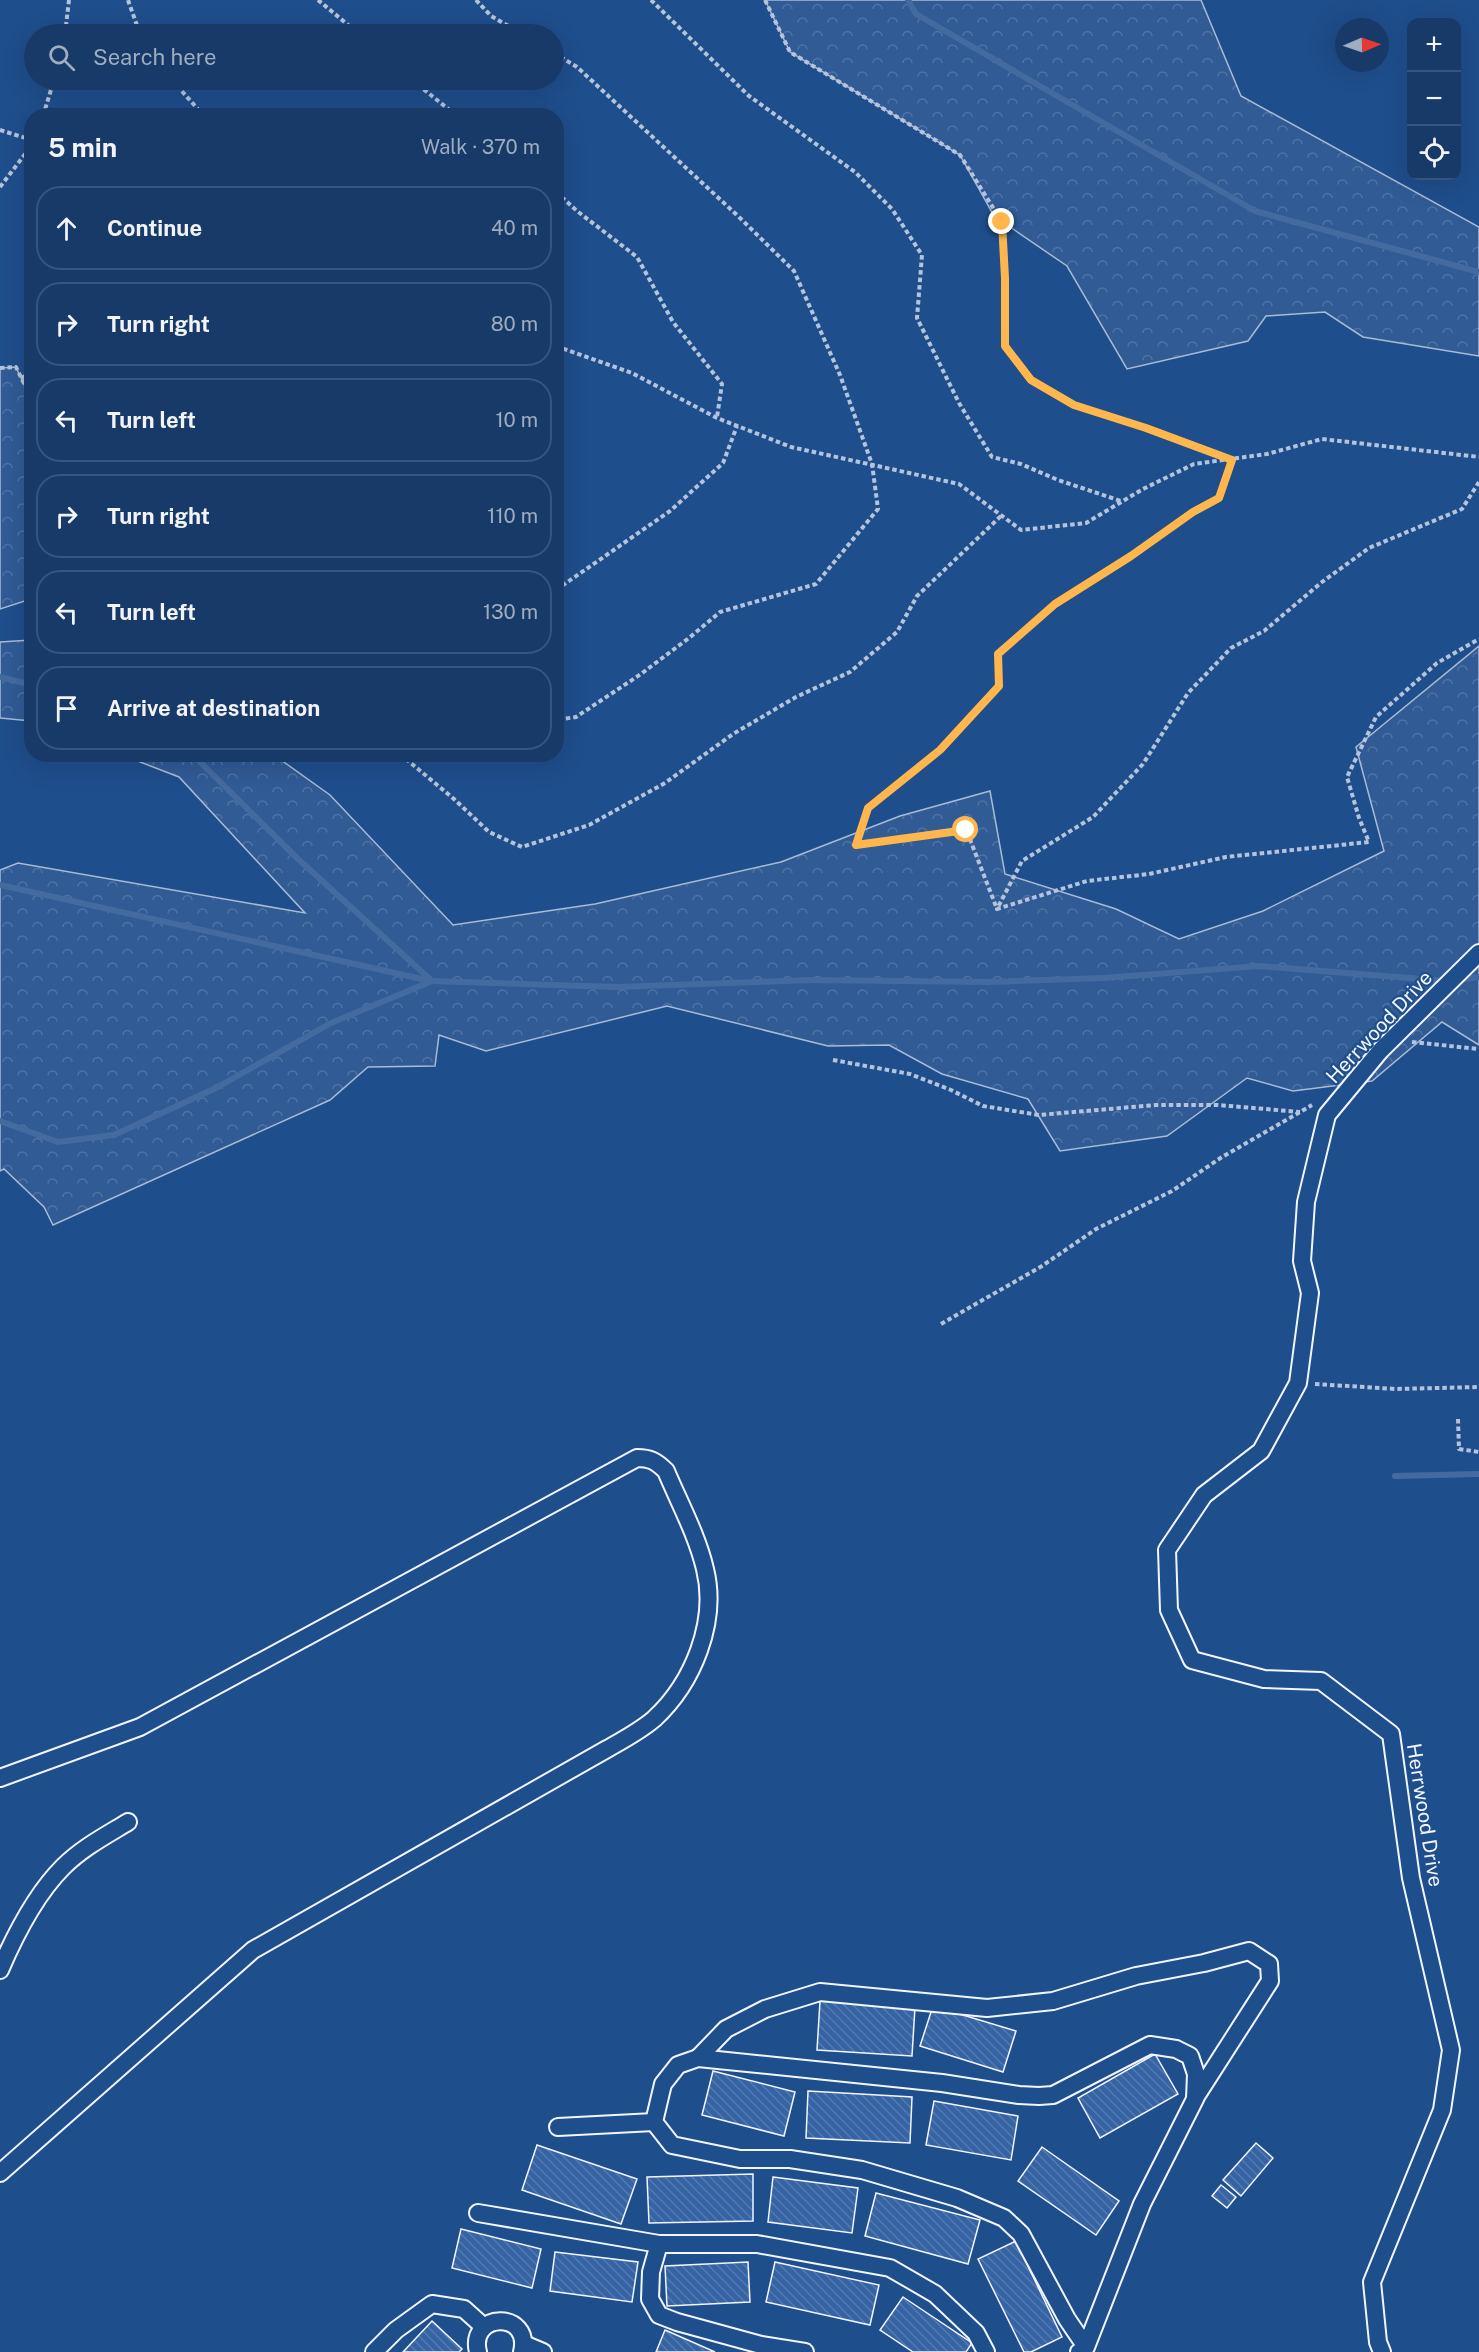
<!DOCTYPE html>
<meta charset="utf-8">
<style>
:root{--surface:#173a69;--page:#244571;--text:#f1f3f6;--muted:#9eadc0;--line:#36547d}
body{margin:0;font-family:"Public Sans",sans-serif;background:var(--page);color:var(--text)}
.controls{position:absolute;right:18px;top:18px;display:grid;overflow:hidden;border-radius:12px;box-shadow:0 6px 24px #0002}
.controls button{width:54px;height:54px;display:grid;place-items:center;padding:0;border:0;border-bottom:2px solid var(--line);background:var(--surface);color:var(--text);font:30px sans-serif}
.compass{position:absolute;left:1335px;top:18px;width:54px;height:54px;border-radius:50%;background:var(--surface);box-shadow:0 6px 24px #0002;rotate:88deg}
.stop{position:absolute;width:18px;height:18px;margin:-14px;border:4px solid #ffb74d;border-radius:50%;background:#fff}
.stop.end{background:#ffb74d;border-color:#fff;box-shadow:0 2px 6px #0008}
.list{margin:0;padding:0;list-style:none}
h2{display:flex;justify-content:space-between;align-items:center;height:78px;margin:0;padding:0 24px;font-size:26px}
h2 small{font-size:20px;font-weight:400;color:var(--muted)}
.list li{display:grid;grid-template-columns:39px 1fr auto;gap:18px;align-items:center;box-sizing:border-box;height:84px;margin:0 12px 12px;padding:0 12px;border:2px solid var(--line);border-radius:24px}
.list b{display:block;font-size:22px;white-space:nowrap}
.list em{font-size:20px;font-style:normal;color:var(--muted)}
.icon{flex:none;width:33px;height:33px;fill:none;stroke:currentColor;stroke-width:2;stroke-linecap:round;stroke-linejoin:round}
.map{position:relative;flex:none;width:1479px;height:2352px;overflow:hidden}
.search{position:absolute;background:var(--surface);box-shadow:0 6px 24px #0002;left:24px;top:24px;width:540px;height:66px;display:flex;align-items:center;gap:15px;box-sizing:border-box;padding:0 21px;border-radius:33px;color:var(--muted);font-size:22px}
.panel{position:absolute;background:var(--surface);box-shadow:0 6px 24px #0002;left:24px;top:108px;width:540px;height:654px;border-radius:24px}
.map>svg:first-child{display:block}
.forest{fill:url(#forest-crowns);stroke:#a8bbd7;stroke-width:1.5}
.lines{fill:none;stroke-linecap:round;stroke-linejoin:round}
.stream{stroke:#446ba0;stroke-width:6}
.building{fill:url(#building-back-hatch);stroke:#f2f6ff;stroke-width:1.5}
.street-casing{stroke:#f2f6ff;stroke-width:20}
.path{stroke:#b3c4dc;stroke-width:4;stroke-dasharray:4.5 3;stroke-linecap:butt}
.street{stroke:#1f4e8c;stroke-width:16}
.route{stroke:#ffb74d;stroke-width:8}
.labels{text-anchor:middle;stroke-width:4.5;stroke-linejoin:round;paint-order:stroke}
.street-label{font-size:20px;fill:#f2f6ff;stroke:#1f4e8c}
</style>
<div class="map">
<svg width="1479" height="2352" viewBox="0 0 1479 2352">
<defs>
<pattern id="forest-crowns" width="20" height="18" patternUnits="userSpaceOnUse" patternTransform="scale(1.5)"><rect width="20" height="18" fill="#305b95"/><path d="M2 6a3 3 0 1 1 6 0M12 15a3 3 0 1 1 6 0" fill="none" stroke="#4e73a5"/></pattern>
<pattern id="building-back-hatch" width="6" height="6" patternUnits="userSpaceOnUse" patternTransform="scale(1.5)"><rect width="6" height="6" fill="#3563a3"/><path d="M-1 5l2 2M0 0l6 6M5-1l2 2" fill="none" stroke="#537ab1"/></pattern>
</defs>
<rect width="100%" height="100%" fill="#1f4e8c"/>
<g class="forest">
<path d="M765 0H1201L1241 96 1479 227V356L1363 337 1325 312 1266 316 1248 341 1127 369 1067 266 994 216 960 155 790 52Z"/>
<path d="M16 367 31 400V599L0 609V368Z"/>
<path d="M31 640V721L0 718V642Z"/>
<path d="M1479 646V1045L1442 1022 1372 1081 1293 1091 1247 1078 1167 1136 1060 1151 1028 1099 942 1074 889 1045 828 1046 667 1006 486 1051 439 1035 435 1066 368 1067 330 1100 53 1225 44 1207 4 1169 0 1171V870L18 863 305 913 179 777 122 755H274L330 795 453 925 595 904 781 862 900 816 990 791 1005 874 1116 909 1179 939 1263 911 1384 851 1356 747Z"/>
</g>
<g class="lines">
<g class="stream">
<path d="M908 0 916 14 1255 211 1479 272"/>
<path d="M0 677 32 685"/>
<path d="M192 754 297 858 432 981 616 987 811 980 989 982 1104 978 1259 966 1447 981"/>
<path d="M0 885 431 981"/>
<path d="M1457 980 1479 977"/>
<path d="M0 1121 58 1142 114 1135 216 1088 331 1023 432 981"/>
<path d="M1395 1476 1479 1474"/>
</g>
</g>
<g class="building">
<path d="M820 2001 915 2007 912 2056 817 2050Z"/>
<path d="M933 2006 1016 2031 1003 2072 920 2046Z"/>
<path d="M1155 2054 1178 2094 1100 2138 1078 2098Z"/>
<path d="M713 2071 795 2092 784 2136 702 2115Z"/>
<path d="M808 2091 912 2097 910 2143 806 2138Z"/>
<path d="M934 2101 1018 2116 1011 2160 926 2145Z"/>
<path d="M1256 2143 1273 2158 1241 2196 1223 2180Z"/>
<path d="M537 2145 637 2179 621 2224 522 2190Z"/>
<path d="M1042 2147 1119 2201 1096 2235 1018 2181Z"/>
<path d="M753 2174V2221L649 2223 647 2177Z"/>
<path d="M773 2177 858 2188 852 2233 768 2222Z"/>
<path d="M1221 2185 1236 2197 1227 2208 1212 2196Z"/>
<path d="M876 2193 980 2220 968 2264 865 2236Z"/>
<path d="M461 2229 541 2249 532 2288 452 2268Z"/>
<path d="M1016 2241 1062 2337 1031 2352H1024L978 2259Z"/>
<path d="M555 2252 638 2262 632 2302 550 2291Z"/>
<path d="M748 2262 750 2302 667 2306 665 2266Z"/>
<path d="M775 2262 879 2285 870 2325 766 2302Z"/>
<path d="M903 2297 972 2343 966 2352H913L880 2330Z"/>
<path d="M432 2321 462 2349 459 2352H403Z"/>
<path d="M665 2330 715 2352H656Z"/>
</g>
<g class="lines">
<g class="street-casing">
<g id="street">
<path d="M0 1778 140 1727 637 1458C650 1458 656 1461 666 1471 679 1502 697 1535 705 1569 718 1622 693 1683 654 1719 640 1731 623 1740 607 1749L253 1950 0 2173"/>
<path d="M0 1970C15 1935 35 1895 63 1867 82 1848 105 1836 128 1822"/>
<path d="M698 2058 726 2029 765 2009 820 1992 987 2008 1053 2001 1136 1976 1204 1963 1249 1951 1269 1964 1270 1981 1195 2098"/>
<path d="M558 2127 654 2122"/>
<path d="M478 2213 659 2244H757L890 2268 935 2294 976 2333 986 2352"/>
<path d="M659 2244 651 2272 650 2299 659 2315 677 2322 761 2345 805 2352"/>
<path d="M524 2344 543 2352"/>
<path d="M374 2352 396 2330 432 2304 464 2309 484 2327"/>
<path d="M478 2352C468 2312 532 2310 522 2352"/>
<path d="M1079 2352 1086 2347 1142 2204 1195 2099 1196 2074 1190 2056 1176 2049 1150 2045 1053 2095 1039 2096 1019 2095 942 2083 698 2058 678 2065 663 2084 654 2122 672 2145 740 2159H790L862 2170 957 2198 1004 2218 1021 2234 1067 2319 1086 2347"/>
<path d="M1382 2352 1378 2342 1372 2282 1442 2110 1451 2050 1411 1878 1391 1734 1321 1681 1264 1679 1192 1660 1169 1610 1167 1550 1204 1495 1261 1451 1298 1383 1310 1293 1302 1261 1306 1202 1327 1115 1380 1051 1479 953"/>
</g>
</g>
<g class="path">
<path d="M128 0 140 34"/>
<path d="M318 0 359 34"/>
<path d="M476 0 491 16 522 34"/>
<path d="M651 0 749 96 855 172 892 209 922 255 917 318 959 403 992 457 1021 464 1058 480 1121 501"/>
<path d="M765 0 790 52 960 155 1002 222 1005 278V346L1031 380 1074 405 1146 428 1232 460 1219 498 1193 512 1131 556 1055 604 998 654 999 686 940 750 869 808 856 845 966 829 997 909"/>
<path d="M65 34 69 0"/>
<path d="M554 53 577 67 738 216 794 271 840 375 872 464 878 509 816 584 720 612 689 638 641 674 576 717 556 720"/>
<path d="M172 80 204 116"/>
<path d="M412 80 457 116"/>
<path d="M43 116 54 80"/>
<path d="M0 130 32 140"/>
<path d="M0 187 32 145"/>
<path d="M556 192 577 211 637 257 673 322 722 384 717 417"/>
<path d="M556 346 632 373 717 418 791 447 959 484 1021 530 1086 523 1143 489 1194 464 1267 454 1322 439 1479 457"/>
<path d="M0 368 16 367 32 400"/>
<path d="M21 378 32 373"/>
<path d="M1479 482 1462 509 1369 548 1322 582 1264 631 1231 648 1188 693 1143 764 1093 817 1022 861 997 909 1087 881 1149 874 1226 857 1369 842 1359 818 1347 777 1376 717 1437 663 1479 639"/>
<path d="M556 590 670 511 723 463 737 426"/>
<path d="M400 754 454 799 489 832 522 847 589 825 665 783 733 734 796 697 850 672 897 632 917 596 1002 515"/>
<path d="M1412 1042 1479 1049"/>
<path d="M833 1060 910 1074 951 1090 983 1106 1039 1115 1156 1105H1218L1300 1112"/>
<path d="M941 1324 1042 1266 1096 1229 1172 1191 1222 1157 1312 1105"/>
<path d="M1315 1384 1396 1389 1479 1387"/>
<path d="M1458 1419 1459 1449 1479 1452"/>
</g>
<use href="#street" class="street"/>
</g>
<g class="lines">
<path class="route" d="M966 830 856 845 868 808 940 750 999 686 998 654 1055 604 1131 556 1193 512 1219 498 1232 460 1146 428 1074 405 1031 380 1005 346V278L1002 222"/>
</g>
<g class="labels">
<g class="street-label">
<text transform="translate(1379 1027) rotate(-47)" y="7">Herrwood Drive</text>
<text transform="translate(1425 1815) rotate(81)" y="7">Herrwood Drive</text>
</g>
</g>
</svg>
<div class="controls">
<button>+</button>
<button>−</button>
<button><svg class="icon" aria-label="locate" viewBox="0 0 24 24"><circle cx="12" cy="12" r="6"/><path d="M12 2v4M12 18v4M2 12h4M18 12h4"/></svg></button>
</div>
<svg class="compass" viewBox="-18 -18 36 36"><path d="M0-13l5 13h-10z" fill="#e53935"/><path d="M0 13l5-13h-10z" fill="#9eadc0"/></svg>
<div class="stop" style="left:966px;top:830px"></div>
<div class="stop end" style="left:1002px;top:222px"></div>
<div class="search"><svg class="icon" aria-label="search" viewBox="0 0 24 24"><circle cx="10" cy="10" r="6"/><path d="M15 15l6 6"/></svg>Search here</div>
<section class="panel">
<h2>5 min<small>Walk · 370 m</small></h2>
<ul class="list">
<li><svg class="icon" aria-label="ahead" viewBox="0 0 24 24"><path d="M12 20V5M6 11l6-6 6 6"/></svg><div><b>Continue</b></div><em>40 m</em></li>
<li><svg class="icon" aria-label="right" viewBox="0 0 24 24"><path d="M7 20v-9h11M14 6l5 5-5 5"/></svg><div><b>Turn right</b></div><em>80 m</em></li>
<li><svg class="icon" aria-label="left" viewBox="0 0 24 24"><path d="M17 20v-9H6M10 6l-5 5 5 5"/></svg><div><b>Turn left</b></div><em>10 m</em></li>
<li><svg class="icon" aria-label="right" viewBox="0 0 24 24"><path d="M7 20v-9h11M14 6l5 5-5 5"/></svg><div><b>Turn right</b></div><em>110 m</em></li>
<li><svg class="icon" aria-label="left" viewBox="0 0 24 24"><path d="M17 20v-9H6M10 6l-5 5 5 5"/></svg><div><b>Turn left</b></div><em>130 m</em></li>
<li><svg class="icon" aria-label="arrive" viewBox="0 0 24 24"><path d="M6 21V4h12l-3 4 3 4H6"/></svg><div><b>Arrive at destination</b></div></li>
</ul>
</section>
</div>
